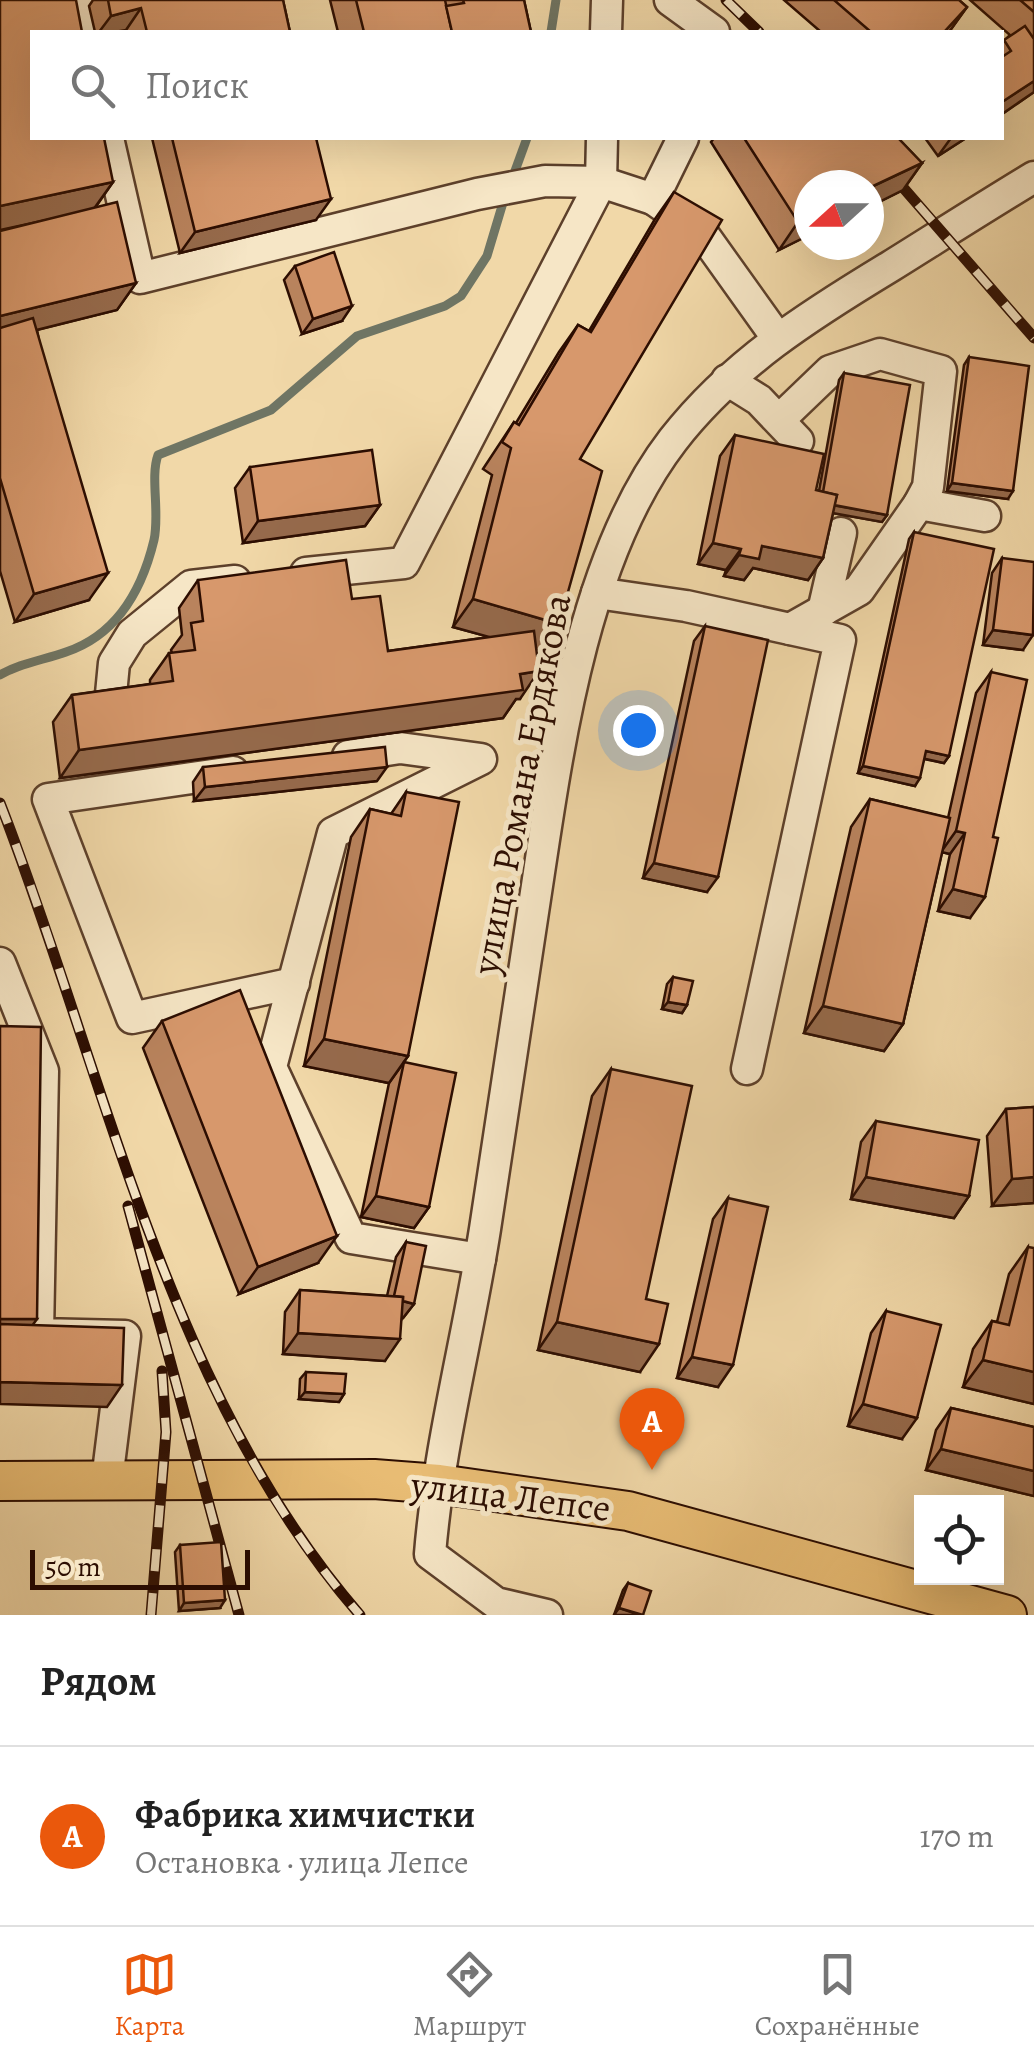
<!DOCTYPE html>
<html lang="ru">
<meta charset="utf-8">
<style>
:root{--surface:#fff;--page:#f2f2f2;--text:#222;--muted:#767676;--line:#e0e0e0;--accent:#ea580c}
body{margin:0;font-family:Alegreya,serif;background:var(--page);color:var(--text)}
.controls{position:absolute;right:30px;bottom:30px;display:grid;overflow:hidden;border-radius:0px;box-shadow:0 10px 40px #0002}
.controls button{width:90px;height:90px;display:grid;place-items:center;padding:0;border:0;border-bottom:2px solid var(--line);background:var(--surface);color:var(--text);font:50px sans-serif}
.compass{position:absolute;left:794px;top:170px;width:90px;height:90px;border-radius:50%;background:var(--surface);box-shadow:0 10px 40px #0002;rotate:249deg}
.scale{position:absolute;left:30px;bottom:25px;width:220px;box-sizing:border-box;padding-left:10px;border:5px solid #2c0d01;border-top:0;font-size:28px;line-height:35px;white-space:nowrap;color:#2c0d01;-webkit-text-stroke:8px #f6e6c6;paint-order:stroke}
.you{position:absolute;left:638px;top:730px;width:35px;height:35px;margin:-25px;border:8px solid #fff;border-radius:50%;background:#1a73e8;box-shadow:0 0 0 15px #1a73e833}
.badge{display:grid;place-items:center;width:65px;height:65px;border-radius:50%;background:var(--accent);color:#fff;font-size:32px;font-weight:700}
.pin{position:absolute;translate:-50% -82px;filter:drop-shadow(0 2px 5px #0008)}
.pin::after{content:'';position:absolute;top:52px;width:35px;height:30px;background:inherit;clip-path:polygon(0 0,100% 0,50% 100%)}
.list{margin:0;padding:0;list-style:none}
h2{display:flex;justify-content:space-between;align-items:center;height:130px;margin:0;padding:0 40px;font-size:42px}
h2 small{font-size:32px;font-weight:400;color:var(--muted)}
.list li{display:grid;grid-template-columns:65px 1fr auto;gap:30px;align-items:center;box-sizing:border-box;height:180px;padding:0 40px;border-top:2px solid var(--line)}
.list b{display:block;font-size:38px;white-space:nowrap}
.list p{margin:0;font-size:32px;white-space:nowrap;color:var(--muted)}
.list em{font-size:32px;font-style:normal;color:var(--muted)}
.icon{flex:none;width:55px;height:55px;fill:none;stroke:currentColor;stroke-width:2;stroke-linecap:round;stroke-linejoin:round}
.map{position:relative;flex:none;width:1034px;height:1615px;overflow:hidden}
.search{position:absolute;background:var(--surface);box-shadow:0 10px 40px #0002;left:30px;right:30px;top:30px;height:110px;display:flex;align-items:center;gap:25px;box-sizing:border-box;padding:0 35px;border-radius:0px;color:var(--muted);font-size:38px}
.sheet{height:310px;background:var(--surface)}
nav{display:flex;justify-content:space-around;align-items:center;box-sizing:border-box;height:140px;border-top:2px solid var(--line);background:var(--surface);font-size:28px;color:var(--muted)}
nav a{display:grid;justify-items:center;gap:5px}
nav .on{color:var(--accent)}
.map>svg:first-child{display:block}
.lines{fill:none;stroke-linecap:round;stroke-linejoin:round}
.stream{stroke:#6f7564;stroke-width:9}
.minor-casing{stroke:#5d402b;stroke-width:35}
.major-casing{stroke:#2c0d01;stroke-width:42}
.minor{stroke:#f6e6c6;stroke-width:30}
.major{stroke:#e8bc74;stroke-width:38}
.rail-casing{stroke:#2c0d01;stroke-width:11}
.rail{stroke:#f6e6c6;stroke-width:8;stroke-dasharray:22;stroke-linecap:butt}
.wall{fill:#b9835d;stroke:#2c0d01;stroke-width:2.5}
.shaded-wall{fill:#966a4c;stroke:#2c0d01;stroke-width:2.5}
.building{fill:#d7986c;stroke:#2c0d01;stroke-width:2.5}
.labels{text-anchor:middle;stroke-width:10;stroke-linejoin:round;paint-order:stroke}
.street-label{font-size:38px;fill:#2c0d01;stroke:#f6e6c6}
</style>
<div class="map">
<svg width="1034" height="1615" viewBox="0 0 1034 1615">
<rect width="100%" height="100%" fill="#f1d8a8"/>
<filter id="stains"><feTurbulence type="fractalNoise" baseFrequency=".002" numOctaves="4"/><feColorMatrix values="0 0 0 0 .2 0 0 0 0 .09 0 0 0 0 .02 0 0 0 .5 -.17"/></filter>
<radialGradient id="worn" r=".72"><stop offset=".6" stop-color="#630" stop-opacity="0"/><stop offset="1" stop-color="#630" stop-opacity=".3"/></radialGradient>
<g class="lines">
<g class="stream">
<path d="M551 32 556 0"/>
<path d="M511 182 527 138"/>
<path d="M0 675C20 663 44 660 66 652 117 635 142 590 154 540 160 513 150 477 158 455L271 410 357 336 445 306 461 296 487 256 505 196"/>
</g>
<g class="minor-casing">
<g id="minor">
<path d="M77 0 85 32"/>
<path d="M670 0 714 32"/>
<path d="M606 32 607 0"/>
<path d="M108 138 140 278 477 194 545 181 601 182 653 199"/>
<path d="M683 138 653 199 703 234 778 339"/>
<path d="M727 380 759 400 798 441"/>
<path d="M779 420 830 371 880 354 941 371 928 487 919 504"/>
<path d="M306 573 404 563 601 182 602 138"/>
<path d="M597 593 686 606 840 640 747 1069"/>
<path d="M823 611 841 533"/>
<path d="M790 629 859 590 919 504 985 516"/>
<path d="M111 694 114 663 132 634 191 586 235 581"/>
<path d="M348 756 400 748 481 759 333 833 271 1067 351 1238 480 1259"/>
<path d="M233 772 48 799 132 1018 294 983"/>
<path d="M0 963 43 1071 38 1334 125 1336 107 1480"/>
<path d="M547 1615 496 1603 430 1554C439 1444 468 1338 485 1229 501 1124 517 1018 533 912 556 763 579 562 673 440 732 364 810 315 891 266 939 236 986 206 1034 177"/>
</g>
</g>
<g class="major-casing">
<path id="major" d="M0 1481 374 1479 439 1484 628 1511 1007 1615"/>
</g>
<use href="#minor" class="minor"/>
<use href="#major" class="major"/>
<g class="rail-casing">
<g id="rail">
<path d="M726 0 759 32"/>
<path d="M860 138 1034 338"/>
<path d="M0 803C104 1070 168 1395 360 1615"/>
<path d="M128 1206 239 1615"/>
<path d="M151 1615 166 1432 162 1371"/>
</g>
</g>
<use href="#rail" class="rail"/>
</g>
<g class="wall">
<path d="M93 0H283L290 32H127L126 30 115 32H95L89 6Z"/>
<path d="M330 0H524L531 32H338Z"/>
<path d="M784 0H959L967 7 949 32H821Z"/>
<path d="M970 0H1034V92L1002 114V43L1010 35Z"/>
<path d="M152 138H316V220L180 253Z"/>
<path d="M714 138H898L922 163 903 190 869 207V185H809V235L779 250 711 142Z"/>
<path d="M925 138H966L938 156Z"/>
<path d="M113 182 95 208 136 283 117 310 37 330 89 600 15 622 0 571V231L40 221Z"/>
<path d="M674 192 580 459 559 624 540 651 536 650 520 699H516L503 718 60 778 53 722 72 695 150 684V680L169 653H172L171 650 182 635 179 608 198 580 352 599 388 651 490 637 453 627 492 475 483 469 514 422 516 423 559 352 578 325 589 331 655 219Z"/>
<path d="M295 266 342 321 302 334 284 280Z"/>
<path d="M969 357 1008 499 947 491 964 365Z"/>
<path d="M844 373 887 515 882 522 833 513 823 558 808 580 753 568 744 580 724 576 726 570 698 564 720 456 735 435 816 490 819 491 839 380Z"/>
<path d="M250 467 380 505 365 526 243 543 235 488Z"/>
<path d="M914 532 949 756 944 763 924 759 915 786 858 773 909 539Z"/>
<path d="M1002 558 1023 650 983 645 992 573Z"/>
<path d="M705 626 707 892 643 878 694 641Z"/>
<path d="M991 672 970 918 938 911 950 854 942 852 903 1024 884 1051 804 1033 851 827 870 799 948 818 976 693Z"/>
<path d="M203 767 377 781 194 801 193 782Z"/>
<path d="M406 792 408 1056 389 1083 304 1066 351 837 370 809 391 814Z"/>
<path d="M673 977 687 1005 682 1013 662 1009 667 984Z"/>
<path d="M162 1021 318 1263 239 1294 143 1048Z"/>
<path d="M404 1062 429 1207 414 1228 361 1217 389 1083Z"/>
<path d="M611 1069 640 1372 538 1350 592 1096Z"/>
<path d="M1034 1107V1203L992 1206 987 1136 1006 1109Z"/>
<path d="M876 1121 969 1196 954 1218 851 1199 861 1142Z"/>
<path d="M728 1198 718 1387 677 1378 713 1219Z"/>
<path d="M406 1242 414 1304 403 1318H402L385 1361 283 1354 285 1312 300 1290 387 1296 396 1257Z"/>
<path d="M1028 1247 1034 1404 963 1387 973 1349 992 1321 997 1322 1009 1274Z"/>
<path d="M886 1311 902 1439 848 1426 871 1333Z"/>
<path d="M306 1372 344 1394 339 1402 299 1399 300 1379Z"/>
<path d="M951 1408 1034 1427V1496L926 1470 936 1430Z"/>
<path d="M180 1545 220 1608 179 1611 175 1552Z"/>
<path d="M628 1583 643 1615H614L623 1590Z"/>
</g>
<g class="shaded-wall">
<path d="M967 7 949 32H944Z"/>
<path d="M141 8 126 30 115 32H99L111 16Z"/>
<path d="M1034 81V92L1002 114V102Z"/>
<path d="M951 138H966L938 156Z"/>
<path d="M922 163 903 190 869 207V188Z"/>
<path d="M113 182 93 210 0 230V206Z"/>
<path d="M331 199 316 220 180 253 195 232Z"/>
<path d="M809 217V235L779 250 798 222Z"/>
<path d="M136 283 117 310 0 339V316Z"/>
<path d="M352 306 342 321 302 334 313 319Z"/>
<path d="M952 483 1013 491 1008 499 947 491Z"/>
<path d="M821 503 887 515 882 522 816 510Z"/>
<path d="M380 505 365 526 243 543 258 521Z"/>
<path d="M713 543 741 549 726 570 698 564Z"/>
<path d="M762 546 823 558 808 580 753 568 744 580 724 576 739 555Z"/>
<path d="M108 573 89 600 15 622 34 594Z"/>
<path d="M473 599 559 624 540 651 453 627Z"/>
<path d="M993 630 1033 635 1023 650 983 645Z"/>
<path d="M539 671 520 699H516L503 718 60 778 79 750Z"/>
<path d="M926 751 949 756 944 763 921 758Z"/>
<path d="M863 766 920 778 915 786 858 773Z"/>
<path d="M387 767 377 781 194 801 205 787Z"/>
<path d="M956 831 965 833 950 854 941 852Z"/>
<path d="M654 863 718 877 707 892 643 878Z"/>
<path d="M953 889 985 897 970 918 938 911Z"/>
<path d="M668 1002 687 1005 682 1013 662 1009Z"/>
<path d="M823 1006 903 1024 884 1051 804 1033Z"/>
<path d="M324 1039 408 1056 389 1083 304 1066Z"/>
<path d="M866 1177 969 1196 954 1218 851 1199Z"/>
<path d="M1034 1177V1203L992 1206 1012 1179Z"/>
<path d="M376 1196 429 1207 414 1228 361 1217Z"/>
<path d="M337 1236 318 1263 239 1294 258 1267Z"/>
<path d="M394 1299 414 1304 403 1318 383 1314Z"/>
<path d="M0 1319H37L17 1347 0 1346Z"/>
<path d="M557 1322 659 1344 640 1372 538 1350Z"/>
<path d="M298 1333 400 1339 385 1361 283 1354Z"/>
<path d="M692 1357 733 1365 718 1387 677 1378Z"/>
<path d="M983 1360 1034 1372V1404L963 1387Z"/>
<path d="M0 1382 122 1385 107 1407 0 1404Z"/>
<path d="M305 1392 344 1394 339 1402 299 1399Z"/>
<path d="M863 1404 917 1418 902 1439 848 1426Z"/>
<path d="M941 1449 1034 1471V1496L926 1470Z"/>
<path d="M225 1600 220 1608 179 1611 184 1603Z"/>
<path d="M619 1608 640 1615H614Z"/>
</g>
<g class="building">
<path d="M0 0H76L82 32H32V138H104L113 182 0 206Z"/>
<path d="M108 0H283L290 32H147L141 8 111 16Z"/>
<path d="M356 0H445L452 32H364Z"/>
<path d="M463 0H524L531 32H452L446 6 464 3Z"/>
<path d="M834 0H959L967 7 944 32H871Z"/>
<path d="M1020 0H1034V12Z"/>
<path d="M1025 26 1034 39V81L1002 102V57L1011 51 1004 40Z"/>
<path d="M172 138H316L331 199 195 232Z"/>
<path d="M744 138H898L922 163 869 188V185H809V217L798 222Z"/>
<path d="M674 192 722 220 580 459 602 471 559 624 473 599 511 448 502 442 514 422 519 425 578 325 591 332Z"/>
<path d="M117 202 136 283 0 316V231Z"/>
<path d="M334 252 352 306 313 319 295 266Z"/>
<path d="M33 318 108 573 34 594 0 478V328Z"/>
<path d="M969 357 1029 366 1013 491 952 483Z"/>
<path d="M844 373 910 385 887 515 834 505 837 495 823 492Z"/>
<path d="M735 435 824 454 816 490 837 495 823 558 762 546 759 559 739 555 741 549 713 543Z"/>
<path d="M372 450 380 505 258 521 250 467Z"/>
<path d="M914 532 994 549 949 756 926 751 920 778 863 766Z"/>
<path d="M1002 558 1034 562 1033 635 993 630Z"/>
<path d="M346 560 352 599 380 596 388 651 534 631 539 671 520 674 523 690 79 750 72 695 173 681 169 653 195 650 191 623 203 621 198 580Z"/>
<path d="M705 626 768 640 718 877 654 863Z"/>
<path d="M991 672 1027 680 993 837 998 838 985 897 953 889 965 833 956 831Z"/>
<path d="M385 747 387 767 205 787 203 767Z"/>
<path d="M406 792 459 802 408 1056 324 1039 370 809 401 816Z"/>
<path d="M870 799 950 818 903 1024 823 1006Z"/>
<path d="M673 977 693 981 687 1005 668 1002Z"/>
<path d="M240 990 337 1236 258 1267 162 1021Z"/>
<path d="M0 1026 41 1027 37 1319H0Z"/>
<path d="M404 1062 456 1073 429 1207 376 1196Z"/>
<path d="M611 1069 692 1086 646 1299 668 1304 659 1344 557 1322Z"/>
<path d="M1034 1107V1177L1012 1179 1006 1109Z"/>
<path d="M876 1121 979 1140 969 1196 866 1177Z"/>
<path d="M728 1198 768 1207 733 1365 692 1357Z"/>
<path d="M406 1242 426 1246 414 1304 403 1301V1297L394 1296Z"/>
<path d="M1028 1247 1034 1248V1372L983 1360 992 1321 1009 1325Z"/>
<path d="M300 1290 403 1297 400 1339 298 1333Z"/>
<path d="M886 1311 941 1325 917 1418 863 1404Z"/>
<path d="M0 1324 124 1328 122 1385 0 1382Z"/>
<path d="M306 1372 346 1374 344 1394 305 1392Z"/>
<path d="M951 1408 1034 1427V1471L941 1449Z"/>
<path d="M221 1542 225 1600 184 1603 180 1545Z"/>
<path d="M628 1583 651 1591 643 1615 619 1608Z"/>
</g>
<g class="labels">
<g class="street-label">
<text transform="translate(521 784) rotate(-79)" y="13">улица Романа Ердякова</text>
<text transform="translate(511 1496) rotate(7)" y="13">улица Лепсе</text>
</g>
</g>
<rect width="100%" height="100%" filter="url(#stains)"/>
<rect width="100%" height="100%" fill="url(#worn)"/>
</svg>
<div class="controls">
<button><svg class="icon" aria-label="locate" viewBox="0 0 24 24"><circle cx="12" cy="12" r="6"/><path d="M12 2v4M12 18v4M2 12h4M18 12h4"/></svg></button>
</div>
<svg class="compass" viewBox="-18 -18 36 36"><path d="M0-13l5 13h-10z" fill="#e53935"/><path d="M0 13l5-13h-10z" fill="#767676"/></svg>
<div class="scale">50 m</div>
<div class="you"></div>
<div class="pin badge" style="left:652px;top:1470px">A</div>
<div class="search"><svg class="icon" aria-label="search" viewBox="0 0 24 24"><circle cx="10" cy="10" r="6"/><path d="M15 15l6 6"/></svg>Поиск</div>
</div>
<section class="sheet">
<h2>Рядом<small></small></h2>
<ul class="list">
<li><span class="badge">A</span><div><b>Фабрика химчистки</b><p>Остановка · улица Лепсе</p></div><em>170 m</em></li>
</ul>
</section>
<nav>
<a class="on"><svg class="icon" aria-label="map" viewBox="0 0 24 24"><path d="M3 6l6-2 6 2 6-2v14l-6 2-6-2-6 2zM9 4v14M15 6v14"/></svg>Карта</a>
<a><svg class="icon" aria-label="directions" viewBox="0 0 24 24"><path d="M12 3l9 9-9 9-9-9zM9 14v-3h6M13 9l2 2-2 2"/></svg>Маршрут</a>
<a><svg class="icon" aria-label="saved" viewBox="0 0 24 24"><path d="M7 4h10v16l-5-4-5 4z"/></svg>Сохранённые</a>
</nav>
